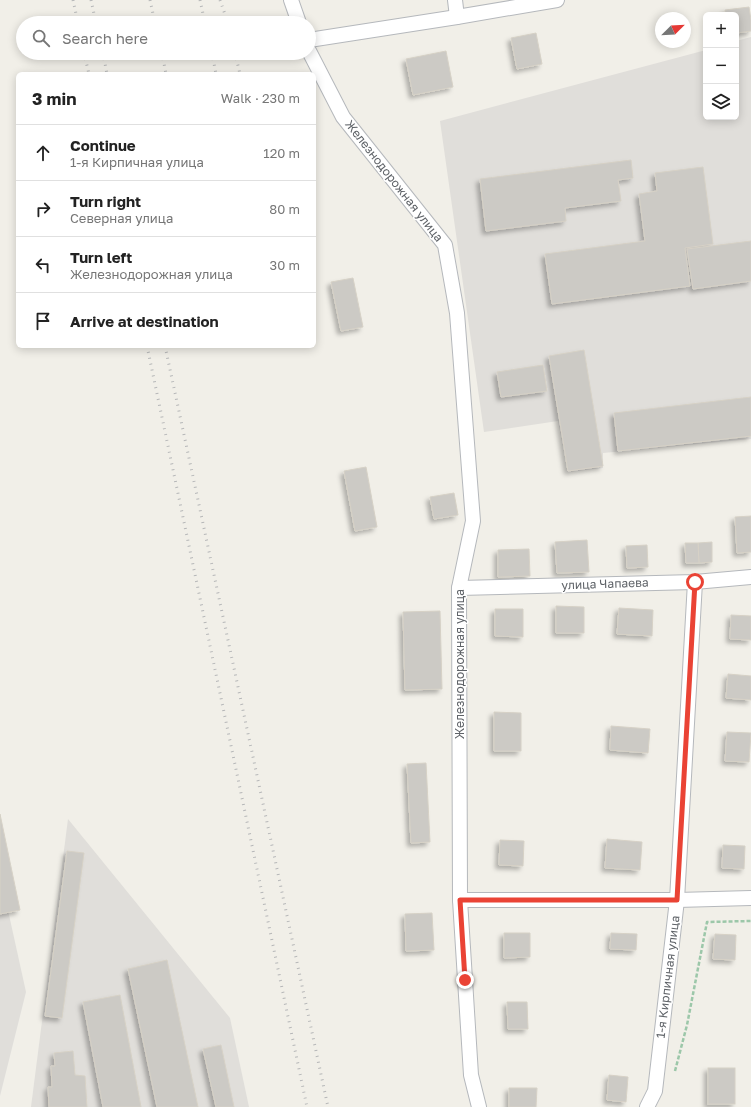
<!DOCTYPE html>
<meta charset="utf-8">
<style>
:root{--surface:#fff;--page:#f6f6f6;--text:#222;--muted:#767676;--line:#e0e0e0}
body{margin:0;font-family:"Golos Text",sans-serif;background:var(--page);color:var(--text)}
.controls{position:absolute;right:12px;top:12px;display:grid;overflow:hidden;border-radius:6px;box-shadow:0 2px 10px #0003}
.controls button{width:36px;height:36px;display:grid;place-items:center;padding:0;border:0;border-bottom:1px solid var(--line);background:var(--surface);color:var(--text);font:20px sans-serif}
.compass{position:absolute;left:655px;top:12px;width:36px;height:36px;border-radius:50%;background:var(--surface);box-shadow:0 2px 10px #0003;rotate:66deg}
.stop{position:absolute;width:12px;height:12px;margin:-9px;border:3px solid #ea4335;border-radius:50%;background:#fff}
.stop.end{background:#ea4335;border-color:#fff;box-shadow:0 1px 4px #0008}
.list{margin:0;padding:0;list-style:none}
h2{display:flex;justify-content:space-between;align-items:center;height:52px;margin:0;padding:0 16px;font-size:17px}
h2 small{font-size:13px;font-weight:400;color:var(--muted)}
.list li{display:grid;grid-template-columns:26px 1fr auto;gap:12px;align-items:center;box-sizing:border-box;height:56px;padding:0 16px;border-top:1px solid var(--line)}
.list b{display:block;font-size:15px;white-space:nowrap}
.list p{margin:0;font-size:13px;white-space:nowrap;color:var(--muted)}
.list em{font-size:13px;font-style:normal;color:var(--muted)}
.icon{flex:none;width:22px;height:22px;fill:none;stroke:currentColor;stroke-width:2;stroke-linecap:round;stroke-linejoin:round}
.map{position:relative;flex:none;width:751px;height:1107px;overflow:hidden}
.search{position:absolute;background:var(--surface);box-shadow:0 2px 10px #0003;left:16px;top:16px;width:300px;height:44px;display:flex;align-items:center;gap:10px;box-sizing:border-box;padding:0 14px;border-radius:22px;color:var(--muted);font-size:15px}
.panel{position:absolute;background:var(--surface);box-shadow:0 2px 10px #0003;left:16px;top:72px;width:300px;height:276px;border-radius:6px}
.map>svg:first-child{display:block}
.industrial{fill:#e0deda}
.building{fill:#cccac5;stroke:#d6d1c6;filter:url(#shadow)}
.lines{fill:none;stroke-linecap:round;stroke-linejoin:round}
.street-casing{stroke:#b5b8bc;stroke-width:16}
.path{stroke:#9cc7a9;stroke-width:2.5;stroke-dasharray:4 2;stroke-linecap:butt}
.street{stroke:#fff;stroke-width:14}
.rail{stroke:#b6b7b8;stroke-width:3;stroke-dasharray:1 5;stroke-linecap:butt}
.route{stroke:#ea4335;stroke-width:5}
.labels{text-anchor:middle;stroke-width:3;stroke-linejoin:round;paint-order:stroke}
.street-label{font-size:12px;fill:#5f6368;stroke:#fff}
</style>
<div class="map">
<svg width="751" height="1107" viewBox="0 0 751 1107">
<defs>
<filter id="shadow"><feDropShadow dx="-3.5" dy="3.5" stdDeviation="2" flood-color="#0004"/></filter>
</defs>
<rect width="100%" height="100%" fill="#f1efe8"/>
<g class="industrial">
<path d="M751 37V439L603 453V468L568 472 558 421 484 432 440 121 706 50V117H736V41Z"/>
<path d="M68 819 230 1018 249 1107H31Z"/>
<path d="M0 874 26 992 0 1096Z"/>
</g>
<g class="building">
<path d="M749 7 751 20V31L736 33V15H725V10Z"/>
<path d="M536 33 542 64 517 69 511 38Z"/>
<path d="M446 51 453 87 413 95 406 59Z"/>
<path d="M631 160 633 178 618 180 621 201 565 208 566 221 486 231 480 179Z"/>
<path d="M703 167 713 244 685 248 690 286 552 304 545 254 645 241 639 194 657 191 655 173Z"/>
<path d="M751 241V281L693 289 687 249Z"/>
<path d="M353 278 363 327 341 331 331 282Z"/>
<path d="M584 350 603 466 568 471 549 356Z"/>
<path d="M543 365 547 391 501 397 497 372Z"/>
<path d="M751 397V436L618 451 614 413Z"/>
<path d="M366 467 377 527 355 531 344 471Z"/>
<path d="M454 493 458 515 434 519 430 497Z"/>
<path d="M751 516V552L737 553 735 517Z"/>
<path d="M587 540 589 572 557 573 555 542Z"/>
<path d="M712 542V562L699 563 698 543Z"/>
<path d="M685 543H698L699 563H686Z"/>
<path d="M647 545 648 567 627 568 626 546Z"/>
<path d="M529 549 530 576 498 577V550Z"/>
<path d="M556 606 584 607V633H556Z"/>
<path d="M619 608 653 610 652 636 617 634Z"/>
<path d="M495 609H523V637L495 636Z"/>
<path d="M440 611 442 689 405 690 403 612Z"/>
<path d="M731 615 751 616V640L730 639Z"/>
<path d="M728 674 751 676V700L726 698Z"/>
<path d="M494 712 521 713V751H494Z"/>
<path d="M611 726 650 729 648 753 610 750Z"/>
<path d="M727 732 751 733 749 762 725 761Z"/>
<path d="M426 763 430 842 411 843 407 764Z"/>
<path d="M0 814 20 910 0 914Z"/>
<path d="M607 839 642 842 640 870 605 868Z"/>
<path d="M500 840 524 841 523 866 499 865Z"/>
<path d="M723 845 745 846 744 869 722 868Z"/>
<path d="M67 851 84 853 62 1018 45 1016Z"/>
<path d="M432 913 434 950 406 951 405 914Z"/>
<path d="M504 933H530V957L504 958Z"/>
<path d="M611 933 637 934 636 950 610 949Z"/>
<path d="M715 934 736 935 735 960 713 959Z"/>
<path d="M167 960 198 1107H157L128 969Z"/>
<path d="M120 995 141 1107H103L83 1002Z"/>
<path d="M507 1002H527L528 1029H508Z"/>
<path d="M221 1045 234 1107H216L203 1049Z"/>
<path d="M73 1051 75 1075 85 1076 87 1107H49L48 1087H52L51 1066H55L54 1053Z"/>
<rect x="708" y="1068" width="27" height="36"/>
<path d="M609 1075 628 1077 626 1102 607 1100Z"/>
<path d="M509 1088H537L536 1107H509Z"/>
</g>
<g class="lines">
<g class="street-casing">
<g id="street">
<path d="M291 0 299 23"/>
<path d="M455 0 457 17"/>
<path d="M309 40 457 17 557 0"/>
<path d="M309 51 343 117 445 245 457 313 473 521 459 588 460 900 471 1075 479 1107"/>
<path d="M459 588 695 582 751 577"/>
<path d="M460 900H677L751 898"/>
<path d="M647 1107 655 1091 677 900 695 582"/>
</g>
</g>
<path class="path" d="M675 1071 687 1025 707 922 751 921"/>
<use href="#street" class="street"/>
<g class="rail">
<path d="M73 0 78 23"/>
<path d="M91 0 96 23"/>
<path d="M150 0 155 23"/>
<path d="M200 0 205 23"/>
<path d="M220 0 228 23"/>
<path d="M84 53 89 74"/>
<path d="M103 53 107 74"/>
<path d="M162 53 166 74"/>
<path d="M212 53 216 74"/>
<path d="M235 53 240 74"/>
<path d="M147 346 307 1107"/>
<path d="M165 346 328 1107"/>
</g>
</g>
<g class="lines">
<path class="route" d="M465 980 460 900H677L695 582"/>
</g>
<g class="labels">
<g class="street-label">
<text transform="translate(394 181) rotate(52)" y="4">Железнодорожная улица</text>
<text transform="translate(605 584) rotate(-2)" y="4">улица Чапаева</text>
<text transform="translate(460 664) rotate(-90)" y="4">Железнодорожная улица</text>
<text transform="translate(668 977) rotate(-83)" y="4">1-я Кирпичная улица</text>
</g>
</g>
</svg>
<div class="controls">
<button>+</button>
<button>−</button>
<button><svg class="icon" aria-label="layers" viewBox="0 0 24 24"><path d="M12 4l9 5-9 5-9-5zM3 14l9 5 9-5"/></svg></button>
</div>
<svg class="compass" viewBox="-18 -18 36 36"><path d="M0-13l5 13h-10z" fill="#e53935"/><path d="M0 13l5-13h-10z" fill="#767676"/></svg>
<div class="stop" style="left:695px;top:582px"></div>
<div class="stop end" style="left:465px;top:980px"></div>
<div class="search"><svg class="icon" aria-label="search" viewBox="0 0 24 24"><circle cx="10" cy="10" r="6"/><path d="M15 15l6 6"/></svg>Search here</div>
<section class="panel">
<h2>3 min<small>Walk · 230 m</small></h2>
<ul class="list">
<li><svg class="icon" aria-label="ahead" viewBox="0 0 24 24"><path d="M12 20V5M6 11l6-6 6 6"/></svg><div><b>Continue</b><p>1-я Кирпичная улица</p></div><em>120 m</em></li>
<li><svg class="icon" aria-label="right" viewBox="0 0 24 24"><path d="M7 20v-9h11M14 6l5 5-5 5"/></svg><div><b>Turn right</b><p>Северная улица</p></div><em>80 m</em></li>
<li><svg class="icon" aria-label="left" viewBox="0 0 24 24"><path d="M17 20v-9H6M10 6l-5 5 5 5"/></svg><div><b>Turn left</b><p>Железнодорожная улица</p></div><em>30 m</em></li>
<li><svg class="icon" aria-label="arrive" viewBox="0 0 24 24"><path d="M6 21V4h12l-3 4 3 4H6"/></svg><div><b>Arrive at destination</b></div></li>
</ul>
</section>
</div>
